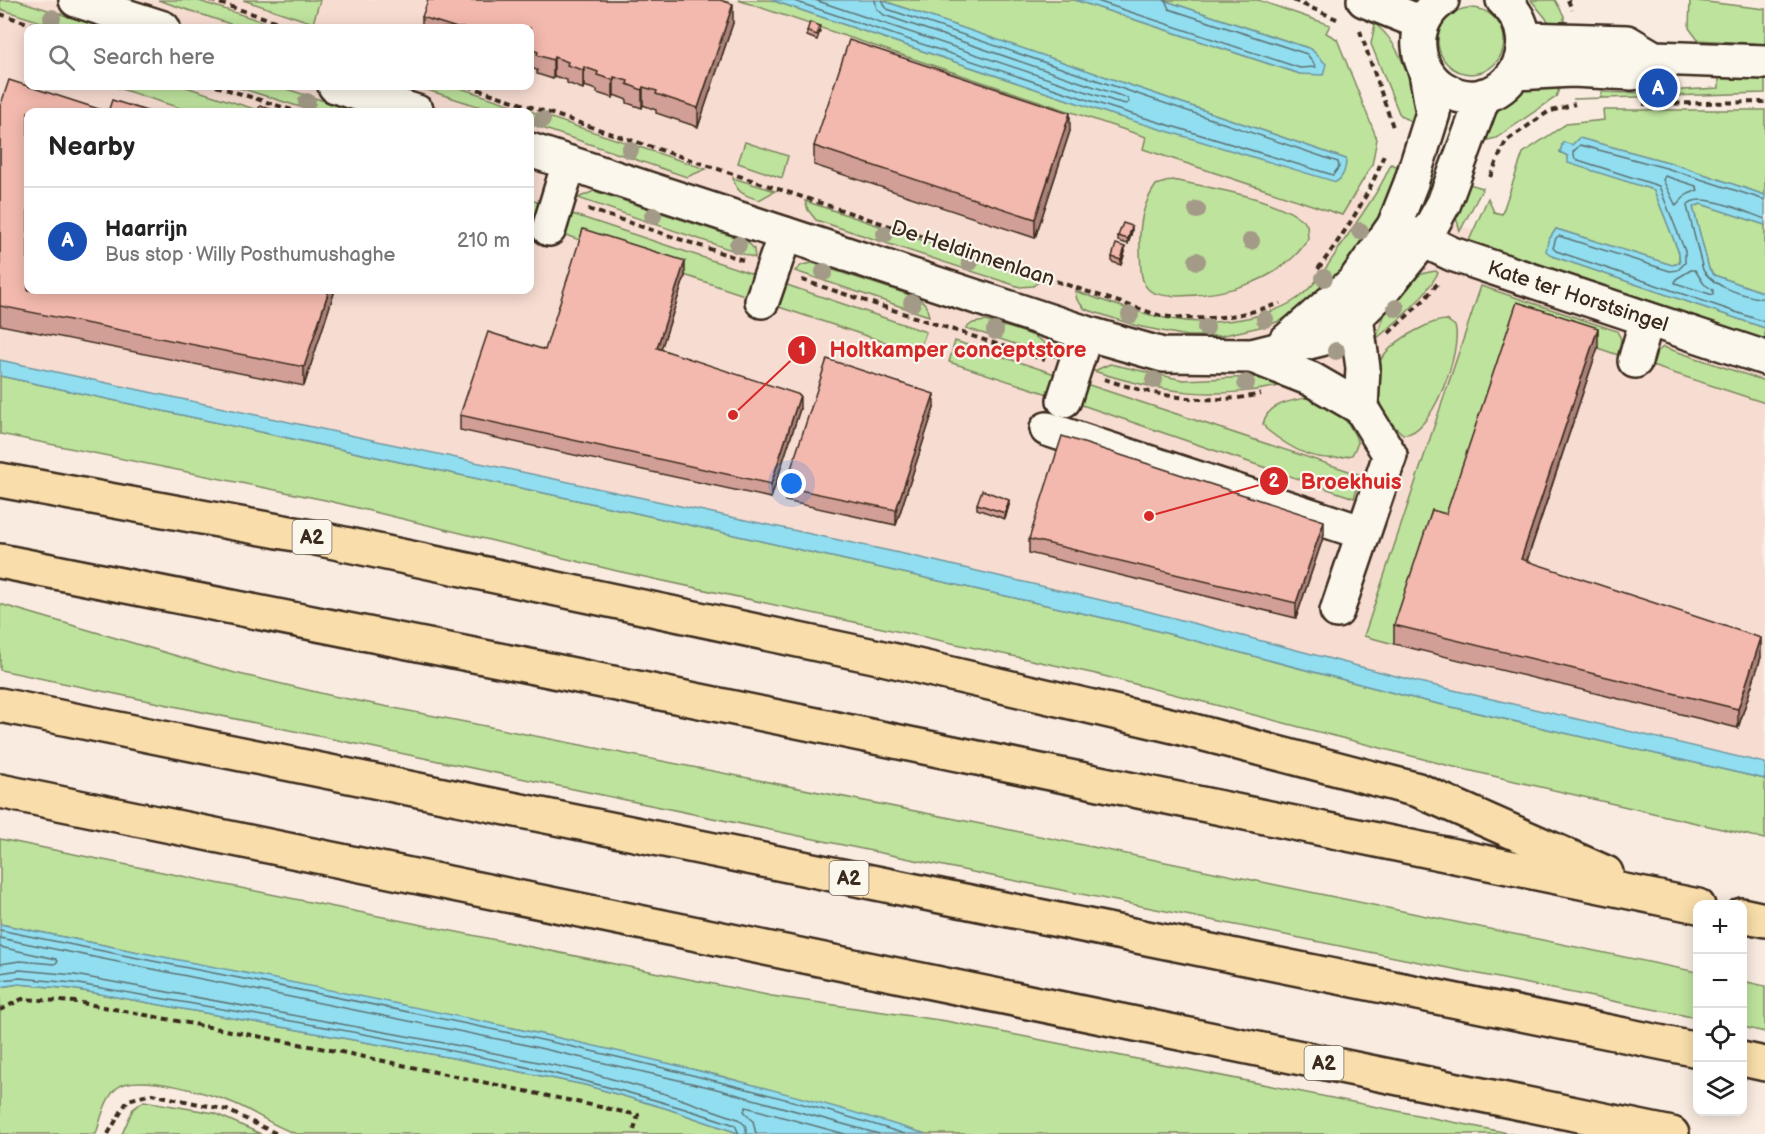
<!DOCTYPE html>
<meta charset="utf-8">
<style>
:root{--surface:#fff;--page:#f2f2f2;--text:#222;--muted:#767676;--line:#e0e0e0;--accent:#0b8043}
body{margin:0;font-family:"Balsamiq Sans",sans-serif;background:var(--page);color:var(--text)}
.controls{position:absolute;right:18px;bottom:18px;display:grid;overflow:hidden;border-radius:12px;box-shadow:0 3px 15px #0003}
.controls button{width:54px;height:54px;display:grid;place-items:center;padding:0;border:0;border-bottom:2px solid var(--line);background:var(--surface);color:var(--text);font:30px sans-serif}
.you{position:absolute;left:792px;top:484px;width:21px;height:21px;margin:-15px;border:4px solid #fff;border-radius:50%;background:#1a73e8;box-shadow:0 0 0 9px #1a73e833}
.badge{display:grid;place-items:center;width:39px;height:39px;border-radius:50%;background:var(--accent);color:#fff;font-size:20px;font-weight:700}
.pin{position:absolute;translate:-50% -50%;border:3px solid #fff;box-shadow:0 2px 6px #0006}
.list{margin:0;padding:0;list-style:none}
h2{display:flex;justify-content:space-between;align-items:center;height:78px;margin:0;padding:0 24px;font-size:26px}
h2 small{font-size:20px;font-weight:400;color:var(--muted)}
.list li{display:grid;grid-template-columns:39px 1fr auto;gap:18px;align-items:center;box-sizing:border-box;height:108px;padding:0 24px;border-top:2px solid var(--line)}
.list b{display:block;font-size:22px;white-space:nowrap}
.list p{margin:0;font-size:20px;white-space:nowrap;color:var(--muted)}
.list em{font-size:20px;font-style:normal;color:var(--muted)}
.icon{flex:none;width:33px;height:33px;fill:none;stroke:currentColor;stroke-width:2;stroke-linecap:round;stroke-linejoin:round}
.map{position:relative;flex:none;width:1765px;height:1134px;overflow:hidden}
.search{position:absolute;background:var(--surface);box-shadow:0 3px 15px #0003;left:24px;top:24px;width:510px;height:66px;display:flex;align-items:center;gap:15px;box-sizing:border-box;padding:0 21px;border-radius:12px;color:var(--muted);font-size:22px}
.panel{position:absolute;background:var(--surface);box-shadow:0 3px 15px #0003;left:24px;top:108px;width:510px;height:186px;border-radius:12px}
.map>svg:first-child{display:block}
.built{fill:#f7dcd1;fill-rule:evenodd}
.green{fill:#bee39d;stroke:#7c865e;stroke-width:1.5}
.water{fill:#91def1;stroke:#6f969d;stroke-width:1.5}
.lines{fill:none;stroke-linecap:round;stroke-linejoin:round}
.shore{stroke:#5d7272;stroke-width:1.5}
.minor-casing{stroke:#3b2a1e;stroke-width:38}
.highway-casing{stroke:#3b2a1e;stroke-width:38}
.path{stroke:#3b2a1e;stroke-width:4;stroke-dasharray:6 4.5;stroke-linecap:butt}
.minor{stroke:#fbf7ec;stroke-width:33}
.highway{stroke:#f9deab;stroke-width:33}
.tree{fill:#a39a87}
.wall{fill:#d19f96;stroke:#3b2a1e;stroke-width:1.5}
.shaded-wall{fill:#aa827a;stroke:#3b2a1e;stroke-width:1.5}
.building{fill:#f3b9ae;stroke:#3b2a1e;stroke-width:1.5}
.labels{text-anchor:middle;stroke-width:4.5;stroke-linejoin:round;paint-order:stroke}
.shield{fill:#fbf7ec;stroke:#75685c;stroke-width:1.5}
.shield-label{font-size:20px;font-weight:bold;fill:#3b2a1e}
.street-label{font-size:21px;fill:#3b2a1e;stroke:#fbf7ec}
.leader{fill:none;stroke:#d62828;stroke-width:2}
.callout-dot{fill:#d62828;stroke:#fbf7ec;stroke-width:2}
.mark-label{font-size:18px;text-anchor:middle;font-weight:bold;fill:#fff}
.callout-label{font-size:22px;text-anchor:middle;font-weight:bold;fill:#d62828;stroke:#fbf7ec;stroke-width:4.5;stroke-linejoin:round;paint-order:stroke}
</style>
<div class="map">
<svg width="1765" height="1134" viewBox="0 0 1765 1134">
<rect width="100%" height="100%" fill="#f9ebe0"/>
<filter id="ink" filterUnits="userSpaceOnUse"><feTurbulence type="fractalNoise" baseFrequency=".0167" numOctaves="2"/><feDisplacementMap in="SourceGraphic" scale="12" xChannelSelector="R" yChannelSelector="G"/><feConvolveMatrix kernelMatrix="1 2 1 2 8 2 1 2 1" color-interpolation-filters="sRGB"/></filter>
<g filter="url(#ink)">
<path class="built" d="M0 0H788L1552 256 1765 324V763L1415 681 1139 609 913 556 0 360ZM28 28H530V86H28ZM28 112H530V290H28Z"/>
<g class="green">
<path d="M0 0H17L104 28H60L0 9Z"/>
<path d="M158 0H196L282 28H242Z"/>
<path d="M243 0H320L313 23Z"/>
<path d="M738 0H771L1110 114 1340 179 1346 159 881 0H1075L1300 74H1323L1321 61 1311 49 1163 0H1258L1330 25 1326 33 1337 39 1377 139 1372 165 1342 215 1143 149 1146 137Z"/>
<path d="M1531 0H1555L1564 16V26L1549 22Z"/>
<path d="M1690 0 1765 9V44L1698 40 1689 28Z"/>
<circle cx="1471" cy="41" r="33"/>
<path d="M1375 24C1402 44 1415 91 1419 124L1404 118 1399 113 1371 44Z"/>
<path d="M1719 77 1765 79V93L1573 99 1601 98 1602 92 1629 93 1719 88Z"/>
<path d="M1561 83 1556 97 1496 138 1480 142 1489 116 1497 110 1531 86Z"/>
<path d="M112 86H183L264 112H192Z"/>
<path d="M234 86H277L359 112H316Z"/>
<path d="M415 86H454L706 169 687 177 530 124V112H496Z"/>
<path d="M1603 110H1765V195L1668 162 1579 138 1572 145 1563 142 1560 152 1568 156 1569 163 1654 190 1679 253V263L1672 265 1556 229 1548 241 1552 256 1765 328V344L1468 243 1488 198 1494 212 1502 214 1523 153 1566 124 1604 120Z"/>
<path d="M745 142 788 156 782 178 738 163Z"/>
<path d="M1391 164 1407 170 1354 265 1289 317 1269 325 1220 336H1187L1137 326 1085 309 1077 300 1075 291C1137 312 1185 332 1252 317 1268 313 1285 308 1298 298 1319 283 1332 258 1346 238 1362 214 1380 190 1391 164Z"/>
<path d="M733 178 775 191 759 200C745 195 736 193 733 178Z"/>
<path d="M1172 180C1205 187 1286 199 1307 225L1308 239C1282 281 1226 295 1179 296 1170 296 1155 296 1148 289 1139 280 1141 262 1140 250 1139 226 1142 205 1156 185Z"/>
<path d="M1462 182 1483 188 1460 231 1454 211Z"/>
<path d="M594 191 747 241 754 249 755 258 578 198Z"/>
<path d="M530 200 541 203 533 224 530 222Z"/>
<path d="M805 201 1041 280 1033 286 1020 287 816 220 808 210Z"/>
<path d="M1701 204 1765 225V293L1714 275 1709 269 1693 207Z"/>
<path d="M569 213 756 275 750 297 562 234Z"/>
<path d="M812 263 919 298 926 305 929 316 795 271 802 265Z"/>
<path d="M1436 271 1438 273C1423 300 1399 320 1376 339 1386 307 1397 275 1436 271Z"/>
<path d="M784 284 926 332 918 353 776 306Z"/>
<path d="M1481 286 1617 331 1621 339 1618 355 1517 320 1446 533 1432 529 1394 644 1364 636Z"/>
<path d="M1447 320 1455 326C1463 348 1431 438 1403 434 1384 420 1371 392 1377 368 1381 352 1403 337 1417 330 1426 325 1437 320 1447 320Z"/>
<path d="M985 321C1009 329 1045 332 1055 357L966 328 973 323Z"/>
<path d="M955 341 1055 374 1048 394 949 362Z"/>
<path d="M1663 347 1765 381V403L1649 365 1651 357Z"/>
<path d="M1110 364 1183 380 1255 377 1288 384C1218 401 1162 393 1094 371Z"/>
<path d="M0 376 609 507 1131 624 1413 698 1765 779V839L1450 766 1096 674 617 571 325 500 0 434Z"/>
<path d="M1086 384 1361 475 1354 498 1079 404Z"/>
<path d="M1306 398C1331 401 1350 420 1358 443L1352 455C1318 465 1292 450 1266 429L1263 424C1267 404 1289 401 1306 398Z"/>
<path d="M0 604 235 673 333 696 996 827 1697 972V1018L987 875 0 670Z"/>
<path d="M0 839 772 996 946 1021 1513 1134H926L717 1075 525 1031 0 924Z"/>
<path d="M1743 981 1765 986V1032L1743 1027Z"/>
<path d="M19 984 72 989 453 1058 585 1085 665 1108 741 1134H297C276 1128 258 1114 238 1105 217 1095 136 1071 117 1088 105 1098 101 1119 96 1134H0V987Z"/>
<path d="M144 1101 214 1113 261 1134H122L133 1109Z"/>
</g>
<g class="water">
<path d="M771 0H881L1346 159C1346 167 1344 177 1336 182L1110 114Z"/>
<path d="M1075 0H1163L1311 49 1326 64 1323 75 1300 74Z"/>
<path d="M1579 138 1668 162 1765 195V225L1701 204 1693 207 1709 269 1714 275 1765 293V328L1552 256 1546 251 1548 241 1556 229 1672 265 1680 263 1679 253 1654 190 1568 163V156L1560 152 1563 142 1572 145Z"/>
<path d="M0 360 913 556 1139 609 1415 681 1765 763V779L1413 698 1131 624 609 507 0 376Z"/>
<path d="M0 924C309 988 624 1040 926 1134H741L665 1108 585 1085 453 1058 72 989 19 984 0 987Z"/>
</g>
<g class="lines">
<g class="shore">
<path d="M791 0 1112 108 1333 175 1339 167 1338 162 887 9 882 0"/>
<path d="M815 0 1114 101 1126 104 1129 102 1127 98 884 15 877 9 875 0"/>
<path d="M1094 0 1300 68 1316 67 1307 54 1169 9 1165 0"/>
<path d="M1665 176 1696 186 1698 190 1686 195 1676 206 1663 180Z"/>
<path d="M1765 200 1666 168 1580 145 1573 152 1575 159 1659 186 1685 251V263L1678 270 1670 271 1559 236 1556 238 1553 248 1556 251 1765 322"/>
<path d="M1765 219C1748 213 1697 189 1687 206L1703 270C1714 288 1745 296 1765 299"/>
<path d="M1691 270H1695L1704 284 1713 290V295L1675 283 1676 279Z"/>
<path d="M0 930C300 993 613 1043 905 1134"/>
<path d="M0 938 522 1044 713 1088 879 1134"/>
<path d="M0 947 56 959 58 961 55 964 20 961 0 964"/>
<path d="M0 973 20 970 75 975 455 1045 587 1072 669 1095 738 1119 745 1125 747 1134"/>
<path d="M0 980 20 978 73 983C295 1023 521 1053 735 1125L739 1134"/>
<path d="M756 1134 753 1121 744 1111 746 1107 845 1134"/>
</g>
<g class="minor-casing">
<g id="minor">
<path d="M76 0 163 28"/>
<path d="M1364 0 1422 23"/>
<path d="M1442 0C1427 9 1417 29 1419 47 1420 64 1429 80 1444 89 1501 123 1554 44 1503 0"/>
<path d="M1525 39 1627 42 1654 58 1765 62"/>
<path d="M1516 73 1572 70 1632 73 1654 58"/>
<path d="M335 86 417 112"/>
<path d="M530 150 1086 333 1163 355 1252 356 1321 339 1356 317 1385 288 1423 241 1444 203 1484 95"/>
<path d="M1394 226 1452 254 1765 358"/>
<path d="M549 229 569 163"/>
<path d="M762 301 785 234"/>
<path d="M1285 342 1354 282 1394 226 1411 183 1433 113 1426 72"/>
<path d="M1252 356 1311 379 1361 408"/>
<path d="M1635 361 1647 319"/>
<path d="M1064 400 1086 333"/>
<path d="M1047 429 1361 532"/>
<path d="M1337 611 1390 455 1361 408 1363 368 1356 317"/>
</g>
</g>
<g class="highway-casing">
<g id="highway">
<path d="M0 480 311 537 874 656 1178 727 1418 790 1606 873"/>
<path d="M0 561 549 670 1698 906"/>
<path d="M0 705 1698 1050"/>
<path d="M0 791 1672 1134"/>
<path d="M1742 915 1765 920"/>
<path d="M1742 1059 1765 1064"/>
</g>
</g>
<g class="path">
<path d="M210 0 296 28"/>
<path d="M1293 0 1339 20"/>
<path d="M1568 0 1572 10"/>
<path d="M0 14 43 28"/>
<path d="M1360 31 1393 127"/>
<path d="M216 86 298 112"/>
<path d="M468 86 1161 316C1203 321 1240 318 1280 303"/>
<path d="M1643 104 1765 102"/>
<path d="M1490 177 1506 141 1548 112 1575 104"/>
<path d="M588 209 743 260"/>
<path d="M1318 269C1345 232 1371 194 1385 151"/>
<path d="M802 280 1045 360"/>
<path d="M1389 333 1424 300 1438 283"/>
<path d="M1104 379C1154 396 1209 406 1261 394"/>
<path d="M0 1010 22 999 77 1002 341 1052 638 1115 633 1134"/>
<path d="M108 1134 128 1100 152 1094 227 1110 277 1134"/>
</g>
<use href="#minor" class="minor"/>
<use href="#highway" class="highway"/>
</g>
<g class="tree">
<circle cx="52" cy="18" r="9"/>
<circle cx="307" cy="102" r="9"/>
<circle cx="542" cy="120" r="9"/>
<circle cx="630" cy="150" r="9"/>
<circle cx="1197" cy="210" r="9"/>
<circle cx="653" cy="216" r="9"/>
<circle cx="1360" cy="231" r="9"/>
<circle cx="885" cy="234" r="9"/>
<circle cx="1251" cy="241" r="9"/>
<circle cx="738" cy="245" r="9"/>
<circle cx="1197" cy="261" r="9"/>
<circle cx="970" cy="262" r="9"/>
<circle cx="824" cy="272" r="9"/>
<circle cx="1324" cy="278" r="9"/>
<circle cx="912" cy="303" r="9"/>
<circle cx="1396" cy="308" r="9"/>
<circle cx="1130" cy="315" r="9"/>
<circle cx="1265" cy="319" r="9"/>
<circle cx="1206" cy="328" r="9"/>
<circle cx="995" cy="331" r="9"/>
<circle cx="1336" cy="351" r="9"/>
<circle cx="1154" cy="380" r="9"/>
<circle cx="1246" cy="383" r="9"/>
</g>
<g class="wall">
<path d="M422 17 733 23 698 127 656 113V110L643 105 642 108 627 103V100L614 95 613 98 597 93V90L584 86 583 89 567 83V80L554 76 553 79 537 74V70L530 68V28H422Z"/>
<path d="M807 31H820L817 40 807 36Z"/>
<path d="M0 107 108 112H150L28 290H335L304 386 0 325Z"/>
<path d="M1070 131 1035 238 814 165V146Z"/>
<path d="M1132 231 1128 244 1118 241V236Z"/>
<path d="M1125 252 1121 265 1112 262V257Z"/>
<path d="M685 276 661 349 800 409 771 498 460 430V415L545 350Z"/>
<path d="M1598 347 1527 561 1761 657 1738 728 1394 644V625L1446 514Z"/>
<path d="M934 408 896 525 785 501V487Z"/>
<path d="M977 504 1009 505 1005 519 977 509Z"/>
<path d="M1324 535 1296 618 1029 553V539Z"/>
</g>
<g class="shaded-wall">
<path d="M733 4V23L698 127V108Z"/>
<path d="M554 57V76L553 79V60Z"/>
<path d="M584 67V86L583 89V70Z"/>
<path d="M614 77V95L613 98V80Z"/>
<path d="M643 87V105L642 108V90Z"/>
<path d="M1070 113V131L1035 238V219Z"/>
<path d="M1132 226V231L1128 244V239Z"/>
<path d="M1125 247V252L1121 265V260Z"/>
<path d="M685 261V276L657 362V348Z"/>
<path d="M329 290H335L304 386V367Z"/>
<path d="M1598 328V347L1521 578V559Z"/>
<path d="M934 394V408L896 525V510Z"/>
<path d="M800 395V409L771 498V484Z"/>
<path d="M1009 500V505L1005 519V513Z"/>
<path d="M1324 521V535L1296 618V603Z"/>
<path d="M1761 638V657L1738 728V709Z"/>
</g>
<g class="building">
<path d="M428 0H720L733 4 698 108 656 94 657 91 643 87 642 90 627 84 628 81 614 77 613 80 597 75 598 72 584 67 583 70 567 65 568 62 554 57 553 60 537 55 538 52 530 49V28H457L422 17Z"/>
<path d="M810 22 820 26 817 35 807 31Z"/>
<path d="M849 40 1070 113 1035 219 814 146Z"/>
<path d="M9 80 108 112 112 100 150 112H28V290H329L304 367 0 306V107Z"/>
<path d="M260 106 280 112H257Z"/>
<path d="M1123 223 1132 226 1128 239 1118 236Z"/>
<path d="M583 229 685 261 657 348 800 395 771 484 460 415 488 332 545 350Z"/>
<path d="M1116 244 1125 247 1121 260 1112 257Z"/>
<path d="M1517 302 1598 328 1521 559 1761 638 1738 709 1394 625 1432 510 1446 514Z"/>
<path d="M827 359 934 394 896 510 785 487Z"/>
<path d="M1062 436 1324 521 1296 603 1029 539Z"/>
<path d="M982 490 1009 500 1005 513 977 504Z"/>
</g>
</g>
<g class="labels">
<g class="shield">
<rect x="292.5" y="520" width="39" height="34" rx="4.5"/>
<rect x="829.5" y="861" width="39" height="34" rx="4.5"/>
<rect x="1304.5" y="1046" width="39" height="34" rx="4.5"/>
</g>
<g class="shield-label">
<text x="312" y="544">A2</text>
<text x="849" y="885">A2</text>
<text x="1324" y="1070">A2</text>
</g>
<g class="street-label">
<text transform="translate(973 253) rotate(18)" y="7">De Heldinnenlaan</text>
<text transform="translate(1578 296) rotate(18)" y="7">Kate ter Horstsingel</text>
</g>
</g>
<path class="leader" d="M733 415L802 350M1149 516L1274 481"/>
<g class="callout-dot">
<circle cx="733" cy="415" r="6"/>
<circle cx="1149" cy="516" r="6"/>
<circle cx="802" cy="350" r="15"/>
<circle cx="1274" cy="481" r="15"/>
</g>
<g class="mark-label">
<text x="802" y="356">1</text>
<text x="1274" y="487">2</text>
</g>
<g class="callout-label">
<text x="958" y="357">Holtkamper conceptstore</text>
<text x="1351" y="489">Broekhuis</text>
</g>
</svg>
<div class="controls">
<button>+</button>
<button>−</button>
<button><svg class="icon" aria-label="locate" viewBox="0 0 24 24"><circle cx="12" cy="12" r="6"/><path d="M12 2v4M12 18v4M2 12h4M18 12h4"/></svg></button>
<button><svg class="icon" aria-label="layers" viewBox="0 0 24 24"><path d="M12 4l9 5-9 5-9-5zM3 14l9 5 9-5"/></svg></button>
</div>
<div class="you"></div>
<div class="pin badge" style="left:1658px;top:88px;background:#1a4fb4">A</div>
<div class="search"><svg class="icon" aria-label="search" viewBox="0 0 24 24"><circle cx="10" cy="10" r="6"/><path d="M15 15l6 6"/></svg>Search here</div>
<section class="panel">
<h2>Nearby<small></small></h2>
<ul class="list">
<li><span class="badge" style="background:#1a4fb4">A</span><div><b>Haarrijn</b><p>Bus stop · Willy Posthumushaghe</p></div><em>210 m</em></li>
</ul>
</section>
</div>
